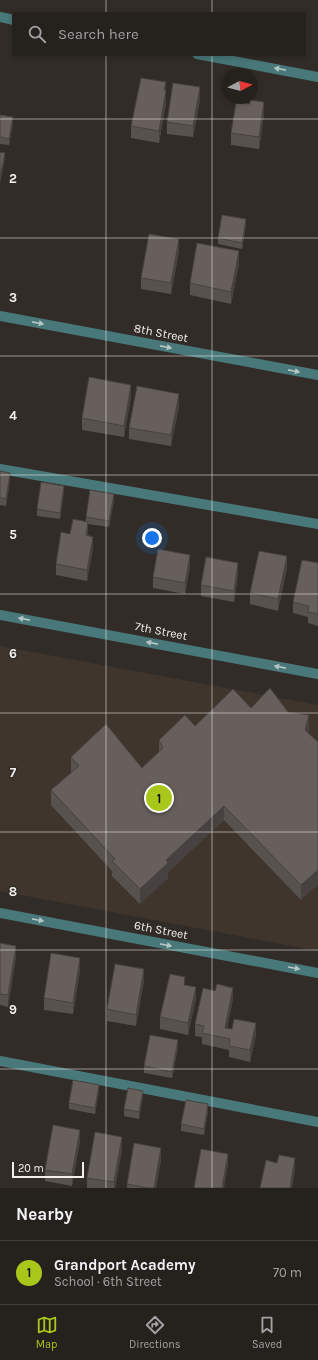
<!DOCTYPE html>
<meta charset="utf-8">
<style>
:root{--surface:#25211d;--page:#312e2a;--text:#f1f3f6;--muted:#a3a3a4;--line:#423e3b;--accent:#a9c71b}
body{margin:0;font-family:Karla,sans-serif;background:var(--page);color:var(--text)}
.compass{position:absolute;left:222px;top:68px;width:36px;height:36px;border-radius:50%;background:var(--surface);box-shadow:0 2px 6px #0003;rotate:83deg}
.scale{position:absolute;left:12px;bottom:10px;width:72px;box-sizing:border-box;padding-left:4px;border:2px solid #f3efec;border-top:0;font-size:11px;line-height:14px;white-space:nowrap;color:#f3efec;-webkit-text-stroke:3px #312c27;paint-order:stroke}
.you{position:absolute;left:152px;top:538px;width:14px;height:14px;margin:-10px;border:3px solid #fff;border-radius:50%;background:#1a73e8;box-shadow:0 0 0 6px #1a73e833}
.badge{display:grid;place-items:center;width:26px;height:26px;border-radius:50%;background:var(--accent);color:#111;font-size:13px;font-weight:700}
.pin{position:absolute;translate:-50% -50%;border:2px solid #fff;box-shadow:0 1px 4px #0006}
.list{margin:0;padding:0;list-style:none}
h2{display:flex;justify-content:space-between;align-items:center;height:52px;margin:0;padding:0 16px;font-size:17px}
h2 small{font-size:13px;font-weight:400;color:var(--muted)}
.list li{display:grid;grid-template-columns:26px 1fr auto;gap:12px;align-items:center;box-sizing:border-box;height:64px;padding:0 16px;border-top:1px solid var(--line)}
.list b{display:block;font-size:15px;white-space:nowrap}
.list p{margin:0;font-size:13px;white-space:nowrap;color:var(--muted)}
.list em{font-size:13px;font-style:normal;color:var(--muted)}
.icon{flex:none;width:22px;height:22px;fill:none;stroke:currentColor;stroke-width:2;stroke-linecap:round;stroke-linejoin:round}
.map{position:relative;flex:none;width:318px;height:1188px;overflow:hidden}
.search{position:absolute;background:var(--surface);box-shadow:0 2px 6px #0003;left:12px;right:12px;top:12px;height:44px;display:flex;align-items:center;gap:10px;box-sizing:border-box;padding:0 14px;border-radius:4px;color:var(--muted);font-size:15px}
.sheet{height:116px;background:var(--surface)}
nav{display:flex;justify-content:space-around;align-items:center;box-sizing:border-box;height:56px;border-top:1px solid var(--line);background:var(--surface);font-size:11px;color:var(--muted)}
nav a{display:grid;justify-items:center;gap:2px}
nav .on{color:var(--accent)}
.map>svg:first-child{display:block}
.built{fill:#3f352c}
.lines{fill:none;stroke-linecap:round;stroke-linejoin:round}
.minor{stroke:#487879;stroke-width:10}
.wall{fill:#58524f}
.shaded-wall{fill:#474240}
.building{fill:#665f5c;stroke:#474240}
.oneway{fill:#b7c5c4}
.grid{fill:none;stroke:#f3efec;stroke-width:1;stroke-opacity:0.55}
.labels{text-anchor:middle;stroke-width:3;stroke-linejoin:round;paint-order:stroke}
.street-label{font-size:12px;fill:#f3efec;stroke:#312c27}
.grid-label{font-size:13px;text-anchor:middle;font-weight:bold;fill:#f3efec;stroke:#312c27;stroke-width:3;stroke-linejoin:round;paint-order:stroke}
</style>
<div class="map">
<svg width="318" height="1188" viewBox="0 0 318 1188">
<rect width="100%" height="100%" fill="#312c27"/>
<path class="built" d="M0 646 318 705V951L0 891Z"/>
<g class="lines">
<g class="minor">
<path d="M0 17 14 20"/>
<path d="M197 54 318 77"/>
<path d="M0 316 318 375"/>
<path d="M0 469 318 524"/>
<path d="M0 615 318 674"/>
<path d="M0 913 318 973"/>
<path d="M0 1061 318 1122"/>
</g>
</g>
<g class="wall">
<path d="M166 90V102L159 143 131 138V126Z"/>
<path d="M200 99 193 137 167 134V122Z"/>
<path d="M264 114 259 149 231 145V133Z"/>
<path d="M0 115 13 123 9 145 0 144Z"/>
<path d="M246 226 242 249 218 244V238Z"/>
<path d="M179 251 171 294 141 289V278Z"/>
<path d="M239 263 231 304 190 295V283Z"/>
<path d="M131 397 124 437 82 430V418Z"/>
<path d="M179 406 171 446 129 439V428Z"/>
<path d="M0 471 10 480 6 506 0 505Z"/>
<path d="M64 492 60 519 37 516V509Z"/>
<path d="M114 500 109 527 88 524V536L93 548 87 581 56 575V564L70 534 86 522V517Z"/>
<path d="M318 563V626L308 623V617L293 613V602Z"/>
<path d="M190 566 185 594 153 588V577Z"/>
<path d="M287 568 278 611 250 604V593Z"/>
<path d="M238 574 234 602 201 596V585Z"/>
<path d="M251 708 288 712 309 730 308 733 301 900 224 820 168 872V878L140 904 112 876V871L51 805V790L72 772H71V757L142 768 159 752V740L195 726Z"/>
<path d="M0 943 16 957 8 1007 0 1005Z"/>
<path d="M80 970 73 1014 44 1010V998Z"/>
<path d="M144 981 136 1026 107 1021V1009Z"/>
<path d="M185 985 196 998 188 1035 160 1029V1017Z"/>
<path d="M233 999 227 1028 256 1035 250 1062 229 1057V1050L202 1044V1037L195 1036V1024Z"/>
<path d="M178 1047 172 1078 144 1073V1066Z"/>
<path d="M99 1091 95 1114 69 1109V1103Z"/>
<path d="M143 1097 139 1119 124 1116V1109Z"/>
<path d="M208 1111 204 1135 181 1131V1124Z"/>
<path d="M80 1141 72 1186 45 1181V1170Z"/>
<path d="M122 1149 115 1188H87V1178Z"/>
<path d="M161 1159 156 1188H127V1184Z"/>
</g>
<g class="shaded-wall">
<path d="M166 82V102L159 143V131Z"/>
<path d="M200 87V99L193 137V126Z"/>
<path d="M264 102V114L259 149V137Z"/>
<path d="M13 117V123L9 145V139Z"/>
<path d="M5 153V159L0 184V177Z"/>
<path d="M246 219V226L242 249V243Z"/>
<path d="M179 239V251L171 294V283Z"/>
<path d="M239 251V263L231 304V292Z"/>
<path d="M131 385V397L124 437V426Z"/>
<path d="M179 394V406L171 446V435Z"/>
<path d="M10 473V480L6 506V499Z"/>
<path d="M64 486V492L60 519V513Z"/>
<path d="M114 494V500L109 527V521Z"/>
<path d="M88 522V534L86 547V535Z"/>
<path d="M93 537V548L87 581V570Z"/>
<path d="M190 555V566L185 594V583Z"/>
<path d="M287 556V568L278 611V599Z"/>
<path d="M238 563V574L234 602V591Z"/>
<path d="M309 715V730L305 745V730Z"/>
<path d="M224 806V820L168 872V878L140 904V889L166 860Z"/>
<path d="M318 870V885L301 900V885Z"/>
<path d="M16 946V957L8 1007V995Z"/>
<path d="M80 958V970L73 1014V1003Z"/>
<path d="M144 969V981L136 1026V1015Z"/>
<path d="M196 987V998L188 1035V1023Z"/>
<path d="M233 988V999L225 1039V1028Z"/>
<path d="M256 1023V1035L250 1062V1050Z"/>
<path d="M178 1040V1047L172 1078V1072Z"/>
<path d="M99 1085V1091L95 1114V1108Z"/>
<path d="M143 1091V1097L139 1119V1112Z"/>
<path d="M208 1104V1111L204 1135V1129Z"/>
<path d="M80 1130V1141L72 1186V1174Z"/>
<path d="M122 1137V1149L115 1188H114V1182Z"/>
<path d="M161 1148V1159L156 1188H154Z"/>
<path d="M228 1154V1166L224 1188H222Z"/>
<path d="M295 1158V1170L292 1188H290Z"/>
</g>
<g class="building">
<path d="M141 78 166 82 164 90H166L159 131 131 126Z"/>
<path d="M173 83 200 87 193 126 167 122Z"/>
<path d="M250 100 264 102 259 137 231 133 236 103 250 104Z"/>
<path d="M0 115 13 117 9 139 0 137Z"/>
<path d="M0 152 5 153 0 177Z"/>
<path d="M222 215 246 219 242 243 218 238Z"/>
<path d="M149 234 179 239 171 283 141 278Z"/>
<path d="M197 243 239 251 231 292 190 283Z"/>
<path d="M89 377 131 385 124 426 82 418Z"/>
<path d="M137 386 179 394 171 435 129 428Z"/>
<path d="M0 471 10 473 6 499 0 498Z"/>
<path d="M41 482 64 486 60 513 37 509Z"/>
<path d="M90 490 114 494 109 521 86 517Z"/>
<path d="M73 519 88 522 86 535 93 537 87 570 56 564 61 532 70 534Z"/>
<path d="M158 549 190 555 185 583 153 577Z"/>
<path d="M259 551 287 556 278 599 250 593Z"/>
<path d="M206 557 238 563 234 591 201 585Z"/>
<path d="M302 560 318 563V614L308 612 309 606 293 602Z"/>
<path d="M270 688 288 712 309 715 305 730 318 742V870L301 885 224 806 166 860 168 863 140 889 112 861 115 859 51 790 79 766 71 757 106 724 142 768 163 748 159 740 185 715 195 726 233 689 251 708Z"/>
<path d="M0 943 16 946 8 995 0 994Z"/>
<path d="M51 953 80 958 73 1003 44 998Z"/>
<path d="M115 964 144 969 136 1015 107 1009Z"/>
<path d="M170 974 185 977 184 985 196 987 188 1023 160 1017Z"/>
<path d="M217 984 233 988 225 1028 232 1029 234 1019 256 1023 250 1050 229 1046 230 1039 202 1033 204 1026 195 1024 203 988 215 991Z"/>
<path d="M150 1035 178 1040 172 1072 144 1066Z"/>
<path d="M73 1080 99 1085 95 1108 69 1103Z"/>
<path d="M128 1088 143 1091 139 1112 124 1109Z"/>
<path d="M186 1100 208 1104 204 1129 181 1124Z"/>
<path d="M53 1125 80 1130 72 1174 45 1170Z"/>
<path d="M95 1132 122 1137 114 1182 87 1178Z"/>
<path d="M134 1143 161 1148 154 1188H148L127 1184Z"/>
<path d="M201 1149 228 1154 222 1188H194Z"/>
<path d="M279 1155 295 1158 290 1188H260L266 1160 277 1163Z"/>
</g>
<defs><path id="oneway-solid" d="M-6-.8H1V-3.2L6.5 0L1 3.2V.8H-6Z"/></defs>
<g class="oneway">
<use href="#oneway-solid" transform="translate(280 69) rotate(-169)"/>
<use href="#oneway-solid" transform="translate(38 323) rotate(11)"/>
<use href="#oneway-solid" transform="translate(166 347) rotate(11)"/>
<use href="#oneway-solid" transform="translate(294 371) rotate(11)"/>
<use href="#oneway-solid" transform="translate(24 619) rotate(-169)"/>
<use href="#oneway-solid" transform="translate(152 643) rotate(-169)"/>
<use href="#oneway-solid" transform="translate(280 667) rotate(-169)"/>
<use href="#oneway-solid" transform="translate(38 920) rotate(11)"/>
<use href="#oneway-solid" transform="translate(166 945) rotate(11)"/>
<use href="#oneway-solid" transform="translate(294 968) rotate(10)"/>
</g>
<path class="grid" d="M106 0V14M212 0V14M106 54V1188M212 54V1188M0 119H318M0 238H318M0 356H318M0 475H318M0 594H318M0 713H318M0 832H318M0 950H318M0 1069H318"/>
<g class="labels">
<g class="street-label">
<text transform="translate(161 333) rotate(11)" y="4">8th Street</text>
<text transform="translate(161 631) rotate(11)" y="4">7th Street</text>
<text transform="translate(161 930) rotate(11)" y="4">6th Street</text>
</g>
</g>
<g class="grid-label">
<text x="13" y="183">2</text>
<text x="13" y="302">3</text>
<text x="13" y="420">4</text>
<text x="13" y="539">5</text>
<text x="13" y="658">6</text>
<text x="13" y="777">7</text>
<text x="13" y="896">8</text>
<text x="13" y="1014">9</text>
</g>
</svg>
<svg class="compass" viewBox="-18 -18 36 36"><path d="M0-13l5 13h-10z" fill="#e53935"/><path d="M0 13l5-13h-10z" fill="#a3a3a4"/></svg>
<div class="scale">20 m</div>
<div class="you"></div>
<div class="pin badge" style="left:159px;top:798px">1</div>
<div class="search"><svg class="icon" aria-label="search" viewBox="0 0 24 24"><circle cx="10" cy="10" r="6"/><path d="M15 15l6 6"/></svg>Search here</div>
</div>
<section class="sheet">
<h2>Nearby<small></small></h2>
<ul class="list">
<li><span class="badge">1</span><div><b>Grandport Academy</b><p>School · 6th Street</p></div><em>70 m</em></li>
</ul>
</section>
<nav>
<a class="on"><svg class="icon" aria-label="map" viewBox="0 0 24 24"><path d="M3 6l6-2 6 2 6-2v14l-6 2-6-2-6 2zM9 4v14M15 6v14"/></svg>Map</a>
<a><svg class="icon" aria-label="directions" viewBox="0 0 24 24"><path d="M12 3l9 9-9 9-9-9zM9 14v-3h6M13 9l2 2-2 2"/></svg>Directions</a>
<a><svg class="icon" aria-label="saved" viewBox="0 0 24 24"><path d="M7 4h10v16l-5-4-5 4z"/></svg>Saved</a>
</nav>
